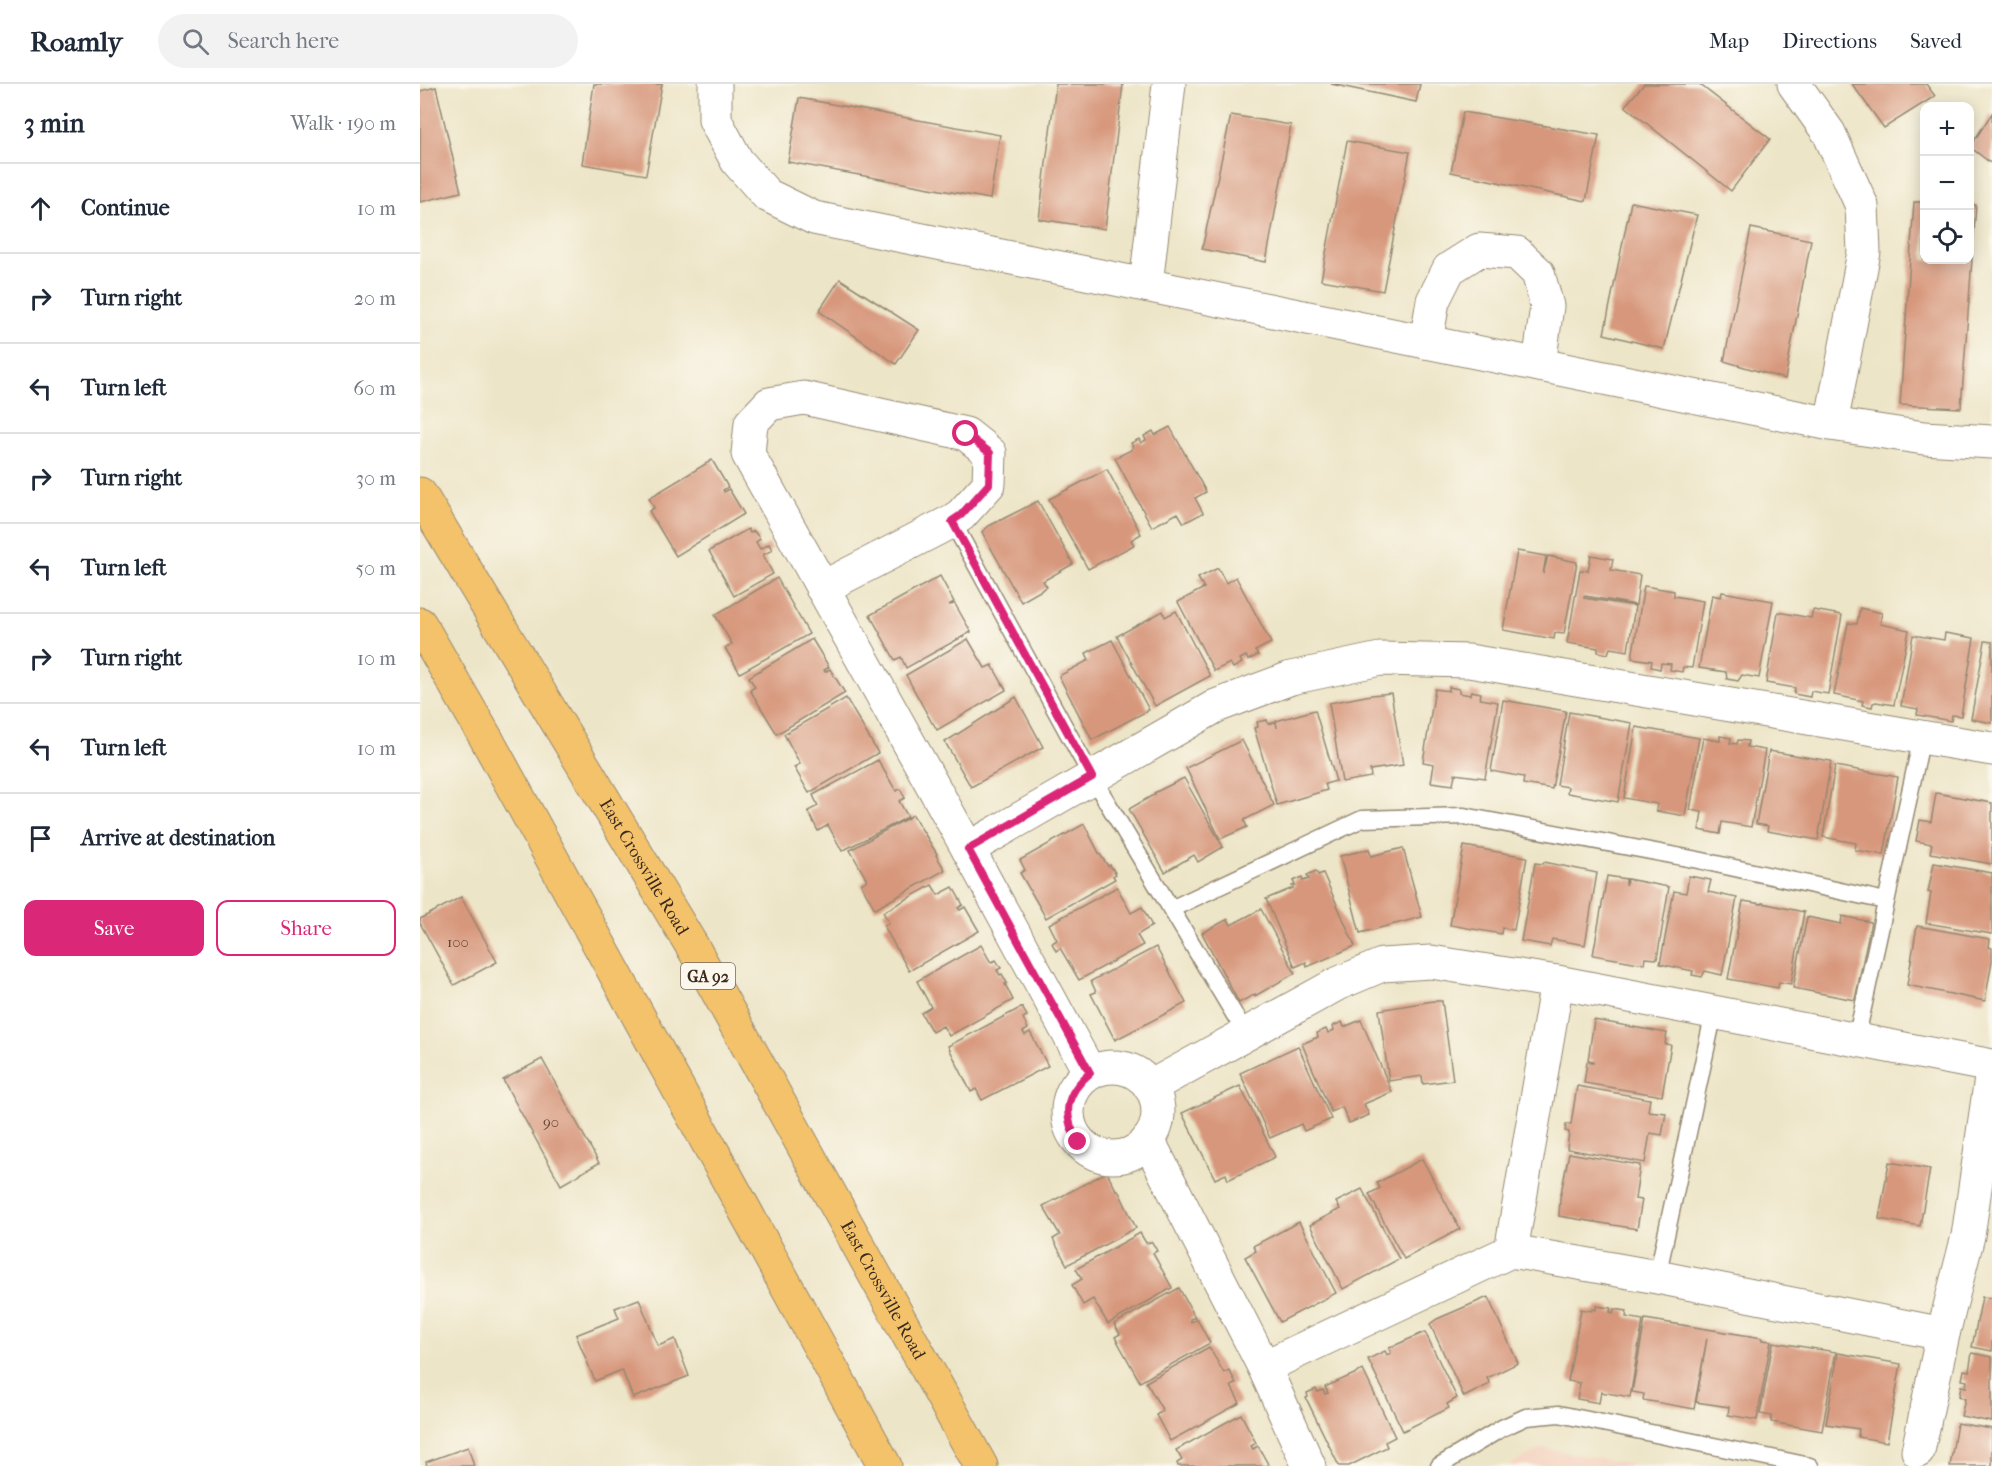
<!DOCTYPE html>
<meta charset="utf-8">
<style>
:root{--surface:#fff;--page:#f2f2f3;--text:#1f2937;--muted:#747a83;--line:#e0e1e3;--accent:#db2777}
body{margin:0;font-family:"IM FELL French Canon",serif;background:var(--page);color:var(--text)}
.controls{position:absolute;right:18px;top:18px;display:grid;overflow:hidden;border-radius:12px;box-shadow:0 3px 15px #0003}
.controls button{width:54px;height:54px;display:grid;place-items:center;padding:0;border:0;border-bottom:2px solid var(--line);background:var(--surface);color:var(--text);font:30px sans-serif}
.stop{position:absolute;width:18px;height:18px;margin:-14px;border:4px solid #db2777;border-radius:50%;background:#fff}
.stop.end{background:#db2777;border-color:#fff;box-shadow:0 2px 6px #0008}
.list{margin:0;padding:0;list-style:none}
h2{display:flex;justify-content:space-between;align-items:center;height:78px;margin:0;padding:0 24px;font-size:26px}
h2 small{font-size:20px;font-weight:400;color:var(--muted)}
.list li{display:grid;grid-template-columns:39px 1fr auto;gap:18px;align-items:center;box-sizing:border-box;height:90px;padding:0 24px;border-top:2px solid var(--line)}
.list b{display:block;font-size:22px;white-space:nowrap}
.list em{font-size:20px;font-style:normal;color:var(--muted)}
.actions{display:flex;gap:12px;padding:18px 24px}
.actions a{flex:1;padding:14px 0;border:2px solid var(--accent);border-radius:12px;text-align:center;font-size:21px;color:var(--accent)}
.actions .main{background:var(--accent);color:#fff}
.icon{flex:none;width:33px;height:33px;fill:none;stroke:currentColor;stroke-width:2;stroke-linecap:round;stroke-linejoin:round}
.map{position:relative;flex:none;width:1572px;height:1382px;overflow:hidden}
header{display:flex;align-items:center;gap:36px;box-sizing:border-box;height:84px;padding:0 30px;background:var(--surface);border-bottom:2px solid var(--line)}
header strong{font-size:28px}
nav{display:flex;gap:33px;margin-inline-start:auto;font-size:21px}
.search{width:420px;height:54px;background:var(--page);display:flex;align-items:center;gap:15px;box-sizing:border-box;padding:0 21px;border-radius:33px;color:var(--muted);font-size:22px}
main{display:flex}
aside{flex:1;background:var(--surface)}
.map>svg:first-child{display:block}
.built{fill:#f4d3c0}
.building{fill:#d7977b}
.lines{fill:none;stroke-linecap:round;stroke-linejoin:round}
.lane-casing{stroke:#948872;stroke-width:19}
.street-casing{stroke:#948872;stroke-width:35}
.primary-casing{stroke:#948872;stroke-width:35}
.lane{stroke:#fff;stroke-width:16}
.street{stroke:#fff;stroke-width:33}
.primary{stroke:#f3c26a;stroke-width:33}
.route{stroke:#db2777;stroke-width:8}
.labels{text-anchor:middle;stroke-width:5;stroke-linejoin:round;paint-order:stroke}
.number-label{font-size:15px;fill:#624535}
.shield{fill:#fbf7ec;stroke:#75685c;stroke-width:1.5}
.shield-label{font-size:16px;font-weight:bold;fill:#3b2a1e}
.street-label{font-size:18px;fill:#3b2a1e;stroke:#fbf7ec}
</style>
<header>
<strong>Roamly</strong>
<div class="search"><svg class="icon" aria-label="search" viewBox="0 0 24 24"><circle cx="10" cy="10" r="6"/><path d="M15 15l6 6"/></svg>Search here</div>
<nav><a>Map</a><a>Directions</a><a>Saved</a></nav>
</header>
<main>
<aside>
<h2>3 min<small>Walk · 190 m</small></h2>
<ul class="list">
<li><svg class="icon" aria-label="ahead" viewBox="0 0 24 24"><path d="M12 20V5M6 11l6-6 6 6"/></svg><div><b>Continue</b></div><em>10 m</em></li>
<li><svg class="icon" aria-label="right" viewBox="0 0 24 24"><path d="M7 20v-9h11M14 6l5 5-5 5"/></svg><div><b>Turn right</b></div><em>20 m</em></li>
<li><svg class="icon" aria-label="left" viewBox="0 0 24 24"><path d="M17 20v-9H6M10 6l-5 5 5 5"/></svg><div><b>Turn left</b></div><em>60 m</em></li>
<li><svg class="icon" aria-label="right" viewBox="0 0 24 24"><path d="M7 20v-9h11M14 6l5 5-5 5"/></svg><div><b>Turn right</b></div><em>30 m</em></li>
<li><svg class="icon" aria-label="left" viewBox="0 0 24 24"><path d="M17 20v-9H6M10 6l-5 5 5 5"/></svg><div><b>Turn left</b></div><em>50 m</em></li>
<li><svg class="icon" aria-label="right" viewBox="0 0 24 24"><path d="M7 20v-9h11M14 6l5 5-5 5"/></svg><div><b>Turn right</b></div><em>10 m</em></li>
<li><svg class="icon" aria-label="left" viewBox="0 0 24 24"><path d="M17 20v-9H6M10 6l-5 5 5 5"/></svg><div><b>Turn left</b></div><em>10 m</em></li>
<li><svg class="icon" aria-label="arrive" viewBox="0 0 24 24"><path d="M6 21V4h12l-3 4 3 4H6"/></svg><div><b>Arrive at destination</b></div></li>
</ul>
<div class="actions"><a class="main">Save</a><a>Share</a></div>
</aside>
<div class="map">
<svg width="1572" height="1382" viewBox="0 0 1572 1382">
<rect width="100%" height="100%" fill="#fbf7ec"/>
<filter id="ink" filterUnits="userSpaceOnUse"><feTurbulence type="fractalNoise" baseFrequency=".0167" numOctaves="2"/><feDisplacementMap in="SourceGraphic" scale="12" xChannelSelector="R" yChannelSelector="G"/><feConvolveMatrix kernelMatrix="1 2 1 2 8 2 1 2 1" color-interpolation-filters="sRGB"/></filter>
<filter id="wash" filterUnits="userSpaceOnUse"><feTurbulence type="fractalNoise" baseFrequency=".008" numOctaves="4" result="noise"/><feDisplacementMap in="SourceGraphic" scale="24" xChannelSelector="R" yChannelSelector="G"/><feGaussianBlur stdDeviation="1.35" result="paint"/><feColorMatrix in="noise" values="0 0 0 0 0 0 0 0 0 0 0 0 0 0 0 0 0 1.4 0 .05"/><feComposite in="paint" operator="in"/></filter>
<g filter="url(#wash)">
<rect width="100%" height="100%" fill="#ede5c7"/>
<path class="built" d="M1123 1364 1222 1382H1088Z"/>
<g id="blocks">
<g class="building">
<path d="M174 0H242L226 91 162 80Z"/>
<path d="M636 0H703L685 145 619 135Z"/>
<path d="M911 0H1000L996 18Z"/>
<path d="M1224 0H1279L1350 55 1311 107 1205 22Z"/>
<path d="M1432 0H1506L1515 12 1464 44Z"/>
<path d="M16 3 41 108 0 118V7Z"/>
<path d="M379 14 580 51 570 115 368 78Z"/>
<path d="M1043 28 1179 51 1166 117 1031 88Z"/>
<path d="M1572 29V80L1550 63Z"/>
<path d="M811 31 871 41 846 178 782 165Z"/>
<path d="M927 57 990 68 963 207 901 196Z"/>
<path d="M1211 118 1277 131 1244 265 1184 250Z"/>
<path d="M1494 118H1504V176H1550V121H1556L1541 324 1480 321Z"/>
<path d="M1331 144 1391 156 1365 295 1304 277Z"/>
<path d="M420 195 499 246 476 280 399 227Z"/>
<path d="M750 343 786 408 775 414 783 429 764 439 758 429 732 443 695 374 711 366 713 363 711 359 719 355 721 359 726 356 724 352 733 347 735 351Z"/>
<path d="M292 376 308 403 303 406 304 408 309 405 324 430 256 472 229 427 234 424 229 414Z"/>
<path d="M687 385 721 450 711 456 714 461 668 485 629 415Z"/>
<path d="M618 417 653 480 623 497 627 503 601 518 562 448 569 442Z"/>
<path d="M328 445 330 449 334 447 340 455 336 458 340 465 349 460 352 466 343 471 353 490 314 512 289 467Z"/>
<path d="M1097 467 1126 472 1123 490 1128 472 1157 478 1144 550 1135 549 1134 555 1083 546Z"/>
<path d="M1171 471 1193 475 1191 486 1220 491 1216 521 1164 512V514L1215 522 1208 567 1190 564 1188 570 1178 568V564L1147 559 1160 486 1168 487Z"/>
<path d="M798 484 806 499 816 493 851 559 835 567 838 571 828 576 826 572 820 575 822 579 813 584 810 579 794 587 758 518 784 504 778 494Z"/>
<path d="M520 492 534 518 529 521 535 520 551 548 486 584 481 573 475 576 450 531Z"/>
<path d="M357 494 389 550 320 589 305 564 312 560 295 531Z"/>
<path d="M1224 502 1254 507V512L1283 517 1272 584 1263 583 1262 588 1250 586 1251 580 1241 579 1240 585 1231 583 1232 577 1212 574Z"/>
<path d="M1302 508 1353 517 1339 594 1322 591 1318 597 1307 595 1306 588 1279 584 1292 511 1301 513Z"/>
<path d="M1440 524 1462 529 1460 540 1489 546 1474 621 1456 618 1453 619 1452 623 1442 621 1443 617 1414 611 1428 539 1437 540Z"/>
<path d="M1393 526 1422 531 1408 610 1391 607 1390 613 1374 610 1375 604 1346 599 1358 528 1391 534Z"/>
<path d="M743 527 745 533 756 527 790 592 735 622 697 552Z"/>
<path d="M1525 549 1554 554 1541 632 1532 631 1531 637 1497 631 1498 625 1481 622 1493 551 1524 556Z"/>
<path d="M392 555 409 583 404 586 405 588 410 585 425 609 357 650 330 606 335 603 329 593Z"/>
<path d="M548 555 565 584 572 581 586 606 517 646 513 639H512L486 591Z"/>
<path d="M692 556 729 626 672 656 639 592 669 576 666 569Z"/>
<path d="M1565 557 1572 558V639L1551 635Z"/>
<path d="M1029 603 1039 605V609L1050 611 1051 607 1061 609 1060 615 1078 618 1065 694 1035 690 1033 701 1011 698 1014 680 1003 678 1015 605 1029 607Z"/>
<path d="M971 609 983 681 950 686 951 693 922 698 909 619 951 611Z"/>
<path d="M596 613 623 663 551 703 525 658Z"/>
<path d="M426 614 458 669 389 709 374 683 380 680 364 650Z"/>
<path d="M1083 616 1146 627 1132 705 1103 700 1104 693 1071 687Z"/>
<path d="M895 626 916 697 905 700 907 706 857 721 834 644 838 643 837 638 847 636 848 640 856 638 857 644 856 637Z"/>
<path d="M1149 628 1212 639 1198 718 1147 709 1148 703 1137 701Z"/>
<path d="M1216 643 1279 654 1265 732 1236 727 1237 720 1204 714Z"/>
<path d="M1300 652 1311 654 1310 659 1317 660 1318 656 1328 657 1327 663 1345 666 1331 743 1302 738 1300 750 1279 746 1282 728 1270 726 1283 654 1300 657Z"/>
<path d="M822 656 854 721 824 736 827 743 800 755 766 684Z"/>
<path d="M1349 667 1411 677 1398 756 1347 747 1348 742 1336 740Z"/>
<path d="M458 676 476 707 480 705 485 714 479 717 488 733 422 767 408 741 398 747 388 727 398 722 393 711Z"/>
<path d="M1415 682 1478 693 1464 771 1435 766 1436 759 1403 753Z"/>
<path d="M764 694 803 763 778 778 774 771 745 788 709 725 735 710 734 709Z"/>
<path d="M1516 709 1572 719V780L1510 769 1512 760 1496 757 1500 736 1511 738Z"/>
<path d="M493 731 517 770 516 771 525 786 455 825 441 800 447 796 430 766Z"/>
<path d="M664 740 679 769 688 782 690 781 696 790 693 792 695 795 626 834 600 789 605 786 600 776Z"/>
<path d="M1044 762 1107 773 1094 846 1082 844 1081 850 1030 841Z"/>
<path d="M983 764 1002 833 940 849 920 772 949 765 951 772Z"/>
<path d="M1124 778 1177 789 1165 861 1132 855 1130 862 1101 857 1115 779 1123 780Z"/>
<path d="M1514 779 1572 789V850L1506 839 1511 809 1508 808Z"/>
<path d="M896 787 898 791 903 789 935 862 887 883 886 878 875 883 846 815 873 804 872 802 875 801 873 797 882 793 883 797 889 795 887 791Z"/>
<path d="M1187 792 1206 795V801L1207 795 1249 803 1237 875 1225 874 1224 880 1173 871Z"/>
<path d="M1269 792 1291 796 1288 808 1317 814 1302 891 1285 887 1282 893 1272 891 1273 887 1240 880 1254 807 1266 809Z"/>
<path d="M512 801 518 811 533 803 543 821 538 824 540 826 545 823 559 847 489 887 464 842 469 839 463 828Z"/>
<path d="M697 803 711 829 722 823 732 842 717 851 723 861 659 896 640 864 636 867 632 859 637 856 629 840Z"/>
<path d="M41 813 77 878 34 901 0 839V835Z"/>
<path d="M1323 817 1342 820V819L1384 828 1371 900 1359 898 1358 904 1308 895Z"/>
<path d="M841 825 875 889 835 912V910L819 919 782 849 808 835 811 841Z"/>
<path d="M1422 832 1451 838 1435 916 1373 904 1387 833 1421 840Z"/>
<path d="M1497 842 1570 855 1569 863 1572 864V877L1565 917 1487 901Z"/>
<path d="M561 861 570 877 572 878 576 876 581 884 577 886 580 891 582 890 587 899 585 900 593 916 529 952 523 942 512 948 501 929 511 923 497 897Z"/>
<path d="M736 863 766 919 695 956 671 910 676 908 671 897Z"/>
<path d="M1013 917H1022L1033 996 1003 1000 1002 992 969 997 959 926Z"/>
<path d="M602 923 607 932 603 934 608 945 603 948 605 951 610 948 628 982 562 1016 556 1005 551 1008 528 962Z"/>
<path d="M941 936 972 1008 944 1020 949 1031 929 1039 922 1023 911 1028 882 960 898 953 897 949 906 945 908 949 914 946 913 942 922 938 924 943Z"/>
<path d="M1174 936 1247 949 1245 960 1251 961 1242 1012 1164 999 1167 978 1173 979V977L1168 976Z"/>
<path d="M878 962 911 1035 884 1047 881 1040 850 1054 820 989Z"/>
<path d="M122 975 179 1079 141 1101 83 996Z"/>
<path d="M820 1002 855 1073 808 1096 806 1090 795 1095 762 1029Z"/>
<path d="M1157 1002 1230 1015 1228 1027 1246 1029 1242 1051 1230 1049 1225 1079 1147 1065 1149 1048 1145 1047 1146 1040H1151Z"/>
<path d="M1149 1069 1220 1081 1215 1115 1222 1116 1217 1145 1139 1132 1140 1114Z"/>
<path d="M1002 1075 1040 1145 984 1175 949 1110 960 1104 957 1099Z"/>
<path d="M1469 1078 1510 1085 1500 1142 1459 1135Z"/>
<path d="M687 1088 696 1106H698L716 1144 647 1181 633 1155 640 1151 623 1122Z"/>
<path d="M942 1105 979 1175 923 1205 890 1141 920 1125 916 1118Z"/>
<path d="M879 1138 916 1209 860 1238 825 1173 836 1167 833 1162Z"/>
<path d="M720 1149 726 1159 732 1158 737 1167 733 1169 752 1204 688 1240 673 1215 663 1221 652 1201 662 1195 656 1185Z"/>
<path d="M759 1204 775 1233 770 1235 771 1238 777 1235 790 1259 720 1298 695 1253 700 1250 694 1240Z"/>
<path d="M1068 1213 1098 1279 1067 1294 1070 1300 1044 1313 1010 1240 1017 1235Z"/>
<path d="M1562 1213 1572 1214V1267L1552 1263Z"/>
<path d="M219 1215 238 1262 255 1255 269 1292 213 1314 202 1286 175 1297 156 1251 199 1234 195 1224Z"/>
<path d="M1176 1222 1191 1224 1190 1228 1193 1229 1194 1225 1207 1227 1206 1233 1223 1236 1210 1313 1181 1308 1179 1319 1157 1315 1160 1299 1148 1297 1161 1225 1172 1227 1173 1225 1176 1226Z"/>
<path d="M1225 1235 1342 1254V1256L1351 1257 1337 1336 1308 1331 1309 1323 1276 1318 1287 1254 1274 1325 1223 1316 1224 1310 1212 1308Z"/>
<path d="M1005 1248 1037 1314 1027 1320 1029 1324 983 1347 948 1275 965 1267 967 1271 971 1269 969 1264Z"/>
<path d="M1353 1258 1416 1268 1402 1347 1351 1338 1352 1332 1340 1330Z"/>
<path d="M789 1263 804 1289 809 1286 816 1299 811 1302 820 1319 750 1357 736 1331 743 1327 726 1298Z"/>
<path d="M1418 1269 1481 1280 1467 1358 1438 1353 1439 1345 1406 1340Z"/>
<path d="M1552 1269 1572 1273V1338L1541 1332 1545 1315 1539 1312 1541 1302 1546 1303 1547 1297 1542 1296 1544 1286 1549 1287Z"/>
<path d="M943 1286 975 1353 965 1358 967 1363 929 1382H919L886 1314 888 1313 887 1309 896 1305 898 1308 903 1306 905 1310 908 1309 905 1303Z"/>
<path d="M821 1330 836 1359 831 1362 833 1365 838 1362 849 1382H758L757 1379 762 1376 756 1366Z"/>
<path d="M1537 1339 1572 1345V1382H1530Z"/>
<path d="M48 1363 54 1382H7L6 1378Z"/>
</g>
</g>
</g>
<g filter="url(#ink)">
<use href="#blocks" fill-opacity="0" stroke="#948872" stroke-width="1.5"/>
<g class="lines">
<g class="lane-casing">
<g id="lane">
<path d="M532 437 672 693 826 950"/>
<path d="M751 825 942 735 1044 732 1278 776 1466 817"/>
<path d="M1436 956 1502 653"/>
<path d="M1237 1193 1294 928"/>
<path d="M1019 1382 1082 1344 1106 1333 1139 1330 1390 1382"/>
</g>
</g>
<g class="street-casing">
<g id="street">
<path d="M295 0V36L317 77 347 111 394 134 1411 340 1504 354 1572 358"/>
<path d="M1374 0 1409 49 1442 122 1444 168 1411 340"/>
<path d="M726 201 749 0"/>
<path d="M1006 258 1013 217 1029 185 1059 166 1097 169 1118 189 1127 222 1119 281"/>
<path d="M402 504 532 437 541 431 569 400 570 369 546 350 384 314 349 320 331 339 328 370 548 765 670 989"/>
<path d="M548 765 796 622 871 594 960 575 1049 577 1572 665"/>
<circle cx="693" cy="1028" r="45"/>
<path d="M730 1003 917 900 962 881 1011 878 1137 898 1572 982"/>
<path d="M728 1056 844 1283 889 1382"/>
<path d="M1091 1167 1137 898"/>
<path d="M844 1283 1091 1167 1237 1193 1523 1250"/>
<path d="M1498 1367 1523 1250 1548 1152 1572 987"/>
</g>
</g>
<g class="primary-casing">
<g id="primary">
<path id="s1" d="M0 410 275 867 561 1382"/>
<path d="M0 540 66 654 465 1382"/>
</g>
</g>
<use href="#lane" class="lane"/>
<use href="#street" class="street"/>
<use href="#primary" class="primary"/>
</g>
</g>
<g class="lines" filter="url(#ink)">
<path class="route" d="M546 350 570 369 569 400 541 431 532 437 672 693 548 765 670 989C645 1010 642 1030 658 1058"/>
</g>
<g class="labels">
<g class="number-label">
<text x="38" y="863">100</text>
<text x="131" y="1043">90</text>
</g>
<rect class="shield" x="261" y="879" width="54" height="26" rx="4.5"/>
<g class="shield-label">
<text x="288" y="898">GA 92</text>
</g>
<g class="street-label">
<text dy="6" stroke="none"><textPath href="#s1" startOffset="435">East Crossville Road</textPath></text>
<text dy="6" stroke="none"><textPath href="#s1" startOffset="921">East Crossville Road</textPath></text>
</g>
</g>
</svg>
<div class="controls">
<button>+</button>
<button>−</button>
<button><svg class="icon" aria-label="locate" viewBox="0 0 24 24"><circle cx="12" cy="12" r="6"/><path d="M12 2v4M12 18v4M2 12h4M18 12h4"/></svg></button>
</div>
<div class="stop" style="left:546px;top:350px"></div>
<div class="stop end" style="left:658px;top:1058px"></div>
</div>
</main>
